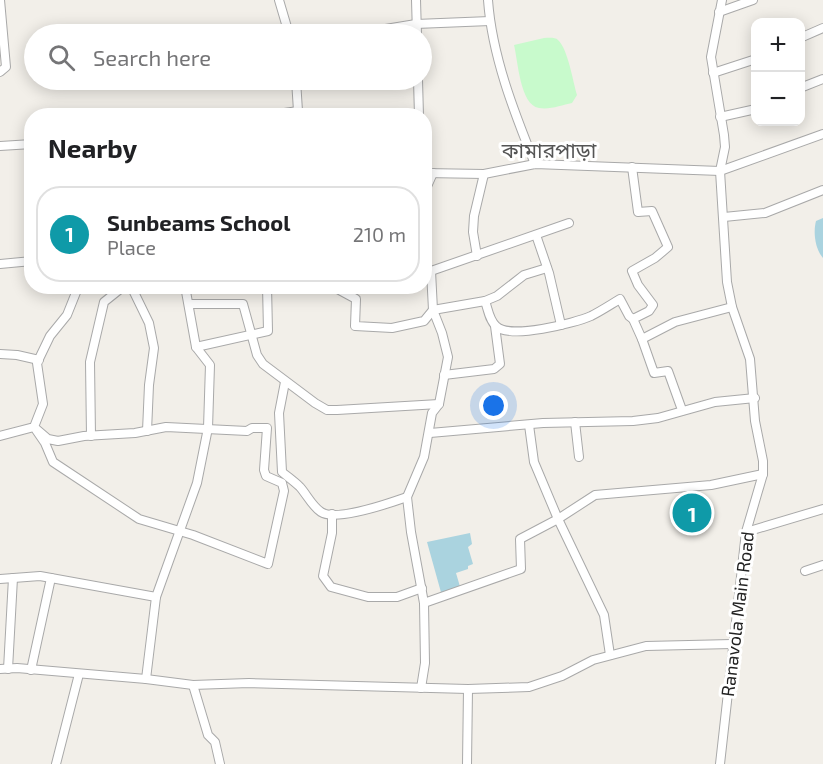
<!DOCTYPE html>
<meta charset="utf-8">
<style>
:root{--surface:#fff;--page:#f2f2f2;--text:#202124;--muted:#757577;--line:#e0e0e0;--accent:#d40000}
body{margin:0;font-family:"Exo 2","Noto Sans Bengali",sans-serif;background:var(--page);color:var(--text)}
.controls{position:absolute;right:18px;top:18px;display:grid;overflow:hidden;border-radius:12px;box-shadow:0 3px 15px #0003}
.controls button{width:54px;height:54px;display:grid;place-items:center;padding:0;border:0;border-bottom:2px solid var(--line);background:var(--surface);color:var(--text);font:30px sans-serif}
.you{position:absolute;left:494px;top:406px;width:21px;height:21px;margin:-15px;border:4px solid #fff;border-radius:50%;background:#1a73e8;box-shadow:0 0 0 9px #1a73e833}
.badge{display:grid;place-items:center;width:39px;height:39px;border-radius:50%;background:var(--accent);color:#fff;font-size:20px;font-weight:700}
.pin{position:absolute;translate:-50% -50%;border:3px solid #fff;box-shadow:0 2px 6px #0006}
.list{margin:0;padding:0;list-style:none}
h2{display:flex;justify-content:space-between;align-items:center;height:78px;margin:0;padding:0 24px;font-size:26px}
h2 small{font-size:20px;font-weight:400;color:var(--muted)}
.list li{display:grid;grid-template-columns:39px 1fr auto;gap:18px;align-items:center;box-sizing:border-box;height:96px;margin:0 12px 12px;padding:0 12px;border:2px solid var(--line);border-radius:24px}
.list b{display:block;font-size:22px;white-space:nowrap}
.list p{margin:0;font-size:20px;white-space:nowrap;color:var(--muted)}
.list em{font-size:20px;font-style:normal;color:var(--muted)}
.icon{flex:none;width:33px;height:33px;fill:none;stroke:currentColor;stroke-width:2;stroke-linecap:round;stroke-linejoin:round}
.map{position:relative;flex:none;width:823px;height:764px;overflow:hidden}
.search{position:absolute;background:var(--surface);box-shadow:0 3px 15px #0003;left:24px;top:24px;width:408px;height:66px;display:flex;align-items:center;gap:15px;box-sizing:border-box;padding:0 21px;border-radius:33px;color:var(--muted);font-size:22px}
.panel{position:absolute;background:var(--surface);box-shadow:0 3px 15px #0003;left:24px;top:108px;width:408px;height:186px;border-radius:24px}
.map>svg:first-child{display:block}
.park{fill:#c8facc}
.water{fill:#aad3df}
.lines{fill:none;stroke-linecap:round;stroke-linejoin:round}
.minor-casing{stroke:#a9a9a9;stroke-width:10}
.minor{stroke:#fff;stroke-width:8}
.labels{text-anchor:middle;stroke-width:6;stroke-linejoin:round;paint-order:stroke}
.street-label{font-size:18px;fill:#222;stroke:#fff}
.quarter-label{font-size:21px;fill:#555;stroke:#fff}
</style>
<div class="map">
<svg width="823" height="764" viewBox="0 0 823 764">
<rect width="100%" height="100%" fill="#f2efe9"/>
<path class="park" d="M544 38C549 38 555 37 558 40 568 49 573 82 577 95L572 103C562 105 550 110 539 108 520 105 518 61 514 45Z"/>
<g class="water">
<path d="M823 218V258C815 249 813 232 816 221Z"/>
<path d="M470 533 472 544 468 547 473 564 468 566V569L456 573 461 590 442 596 427 542Z"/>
</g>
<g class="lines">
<g class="minor-casing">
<g id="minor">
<path d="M279 0 289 34"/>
<path d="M416 0 417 34"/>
<path d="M488 0C492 56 514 112 535 164"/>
<path d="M719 12 753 0"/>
<path d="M355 34 416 24 490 21"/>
<path d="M800 38 823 28"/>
<path d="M0 72 6 67 0 0"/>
<path d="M713 73 756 59"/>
<path d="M296 80 298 111"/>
<path d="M418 80 419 116"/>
<path d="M800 88 823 79"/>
<path d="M264 116 298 111V116"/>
<path d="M720 117 756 109"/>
<path d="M0 146 32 144"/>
<path d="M632 167 638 212 652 211 668 247 655 258 632 271 638 285 653 305 649 311 633 319 642 339"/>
<path d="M424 173 484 174 535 164 720 171 823 134"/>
<path d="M424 193 433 173"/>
<path d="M724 217 765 213 823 190"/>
<path d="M536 235 549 273 561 325"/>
<path d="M477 256 473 232 474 216 484 174"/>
<path d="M0 264 32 261"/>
<path d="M431 271 569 223"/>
<path d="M131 286 149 323 154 348 149 385 147 431"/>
<path d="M332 286 356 299 355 326 392 328 424 321 433 310 485 301C488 309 489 320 496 326 509 340 575 323 591 316 601 311 610 305 620 299L629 316 633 319"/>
<path d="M485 301 497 296 524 275 547 268"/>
<path d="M189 304H243L257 355 263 364 315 403 327 410H337L439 404"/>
<path d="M196 347 268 331 267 286"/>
<path d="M0 354 17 355 39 360"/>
<path d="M444 375 494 369 500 364 495 326"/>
<path d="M285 382 279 413 282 472C288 477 295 482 300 487 307 495 312 506 321 512 336 522 390 503 407 497"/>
<path d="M682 410 668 371 654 373 642 339 675 322 732 307"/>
<path d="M575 422 579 457"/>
<path d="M529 425 534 462 558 519 604 615 610 655"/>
<path d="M430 433 543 423 633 421 658 418 715 402 755 398"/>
<path d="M0 436 34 427 45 443 53 462 139 519 193 535 268 564 284 491 282 483 266 476 264 470 267 428H252L247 431 166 427 135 433 84 436 58 441 48 439 34 427 43 404 37 363 50 336 67 315 77 290 76 286"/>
<path d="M91 436 90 362 104 302 124 286"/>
<path d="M332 514V533L323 576 331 587 368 597H397L422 588"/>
<path d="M746 532 823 509"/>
<path d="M805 571 823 565"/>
<path d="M0 579 40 576 156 597"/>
<path d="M424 603 521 569 520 539 558 519 595 495 711 485 763 474"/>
<path d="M0 669 17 668 146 679 193 685 249 683 468 689 529 687 562 676 593 660 646 646 732 644"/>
<path d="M8 669 13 578"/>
<path d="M31 670 51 578"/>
<path d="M146 679 156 597 197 483 208 428 210 365 196 347 185 286"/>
<path d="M193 685 208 735 215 742 220 764"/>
<path d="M421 688 425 663 424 603 411 532 407 497 424 457 432 413 439 404 448 357 442 333 433 310 431 271 424 267"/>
<path d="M56 764 79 674"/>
<path d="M467 764 468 689"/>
<path d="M720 764 746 532 763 474V461L755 421 750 359 732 307 727 282 720 171 725 147 724 135 711 57 722 0"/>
</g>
</g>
<use href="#minor" class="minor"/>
</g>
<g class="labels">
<g class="street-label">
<text transform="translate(738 614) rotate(-83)" y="6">Ranavola Main Road</text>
</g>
<g class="quarter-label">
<text x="549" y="158">কামারপাড়া</text>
</g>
</g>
</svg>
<div class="controls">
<button>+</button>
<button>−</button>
</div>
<div class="you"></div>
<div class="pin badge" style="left:692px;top:513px;background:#0f9aa8">1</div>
<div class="search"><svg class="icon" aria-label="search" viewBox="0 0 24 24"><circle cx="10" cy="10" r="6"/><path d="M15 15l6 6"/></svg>Search here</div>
<section class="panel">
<h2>Nearby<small></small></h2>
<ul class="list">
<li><span class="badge" style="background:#0f9aa8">1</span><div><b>Sunbeams School</b><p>Place</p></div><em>210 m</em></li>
</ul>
</section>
</div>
